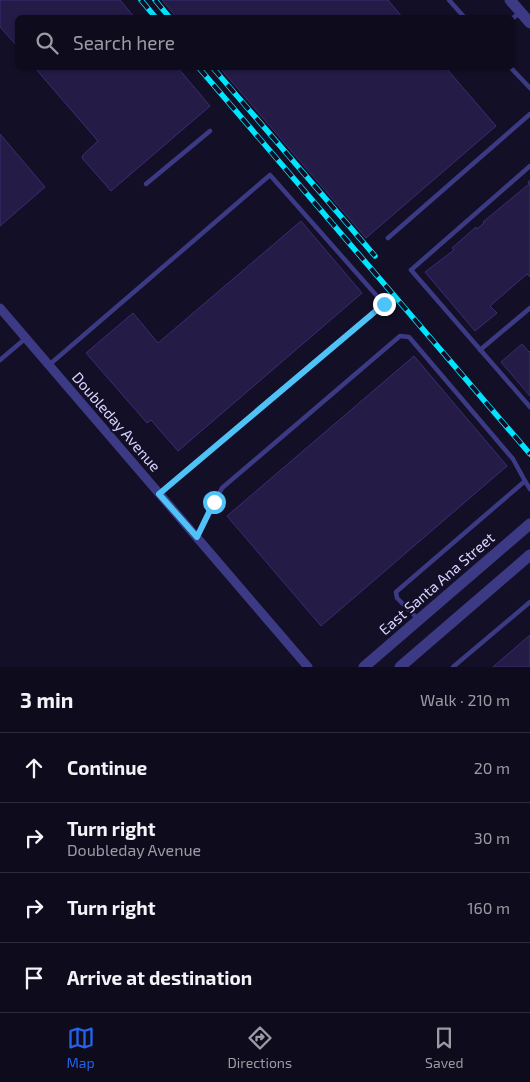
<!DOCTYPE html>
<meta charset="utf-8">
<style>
:root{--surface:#0e0b1c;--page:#171425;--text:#f1f3f6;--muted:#9b9ba3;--line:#2e2b3b;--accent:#2563eb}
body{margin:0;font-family:"Exo 2",sans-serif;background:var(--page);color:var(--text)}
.stop{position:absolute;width:15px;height:15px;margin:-11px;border:4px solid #4fc3f7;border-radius:50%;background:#fff}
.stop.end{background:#4fc3f7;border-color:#fff;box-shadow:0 1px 5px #0008}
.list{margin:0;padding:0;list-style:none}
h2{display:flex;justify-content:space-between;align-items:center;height:65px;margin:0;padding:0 20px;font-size:21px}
h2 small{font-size:16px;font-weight:400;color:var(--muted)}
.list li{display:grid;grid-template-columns:32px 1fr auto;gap:15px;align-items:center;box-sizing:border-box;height:70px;padding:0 20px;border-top:1px solid var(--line)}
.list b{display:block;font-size:19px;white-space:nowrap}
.list p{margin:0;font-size:16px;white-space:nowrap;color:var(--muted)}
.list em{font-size:16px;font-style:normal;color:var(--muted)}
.icon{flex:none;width:28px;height:28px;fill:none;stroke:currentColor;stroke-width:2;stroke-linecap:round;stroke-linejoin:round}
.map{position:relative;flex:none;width:530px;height:667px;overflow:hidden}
.search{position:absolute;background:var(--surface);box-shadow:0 1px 4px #0004;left:15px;right:15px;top:15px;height:55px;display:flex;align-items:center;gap:12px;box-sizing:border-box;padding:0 18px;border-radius:8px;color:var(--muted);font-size:19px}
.sheet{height:345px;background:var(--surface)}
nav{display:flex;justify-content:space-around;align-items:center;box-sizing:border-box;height:70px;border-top:1px solid var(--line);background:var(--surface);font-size:14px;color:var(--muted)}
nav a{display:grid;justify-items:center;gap:2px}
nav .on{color:var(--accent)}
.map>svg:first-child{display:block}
.building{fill:#241b47;stroke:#3b2d73}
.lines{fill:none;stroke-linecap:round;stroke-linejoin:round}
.service{stroke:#3d3a85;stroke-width:4.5}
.minor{stroke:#3d3a85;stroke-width:9}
.tertiary{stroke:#3d3a85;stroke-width:11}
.rail-casing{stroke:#00e5ff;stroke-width:5.5}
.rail{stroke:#130f26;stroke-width:4;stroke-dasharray:11;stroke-linecap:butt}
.route{stroke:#4fc3f7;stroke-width:6}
.labels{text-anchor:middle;stroke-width:4;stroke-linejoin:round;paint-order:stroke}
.street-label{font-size:15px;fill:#d9d4ff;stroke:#130f26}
</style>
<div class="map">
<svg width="530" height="667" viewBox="0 0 530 667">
<rect width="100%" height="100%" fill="#130f26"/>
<g class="building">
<path d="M0 0H120L135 18H18V47L0 27Z"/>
<path d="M162 0H388L403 18H177Z"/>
<path d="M35 68H178L210 106 111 191 82 158 83 155 98 141Z"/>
<path d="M220 68H446L496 126 366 238Z"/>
<path d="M0 134 45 187 0 226Z"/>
<path d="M530 180V277L527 274 490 306 497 313 475 331 425 272 454 250 452 248 476 227 477 229 484 223 483 222 529 184 528 182Z"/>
<path d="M301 221 362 293 178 451 151 420 147 423 86 353 133 313 158 343Z"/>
<path d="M522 344 529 352 530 351V396L501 362Z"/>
<path d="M414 356 507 466 321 626 227 516Z"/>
<path d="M530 635V667H493Z"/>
</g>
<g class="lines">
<g class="service">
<path d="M449 0 465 18"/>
<path d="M512 19 519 13"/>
<path d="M511 68 530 88"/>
<path d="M530 166 411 270 530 407"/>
<path d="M146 184 210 131"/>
<path d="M388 238 530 114"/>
<path d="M480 350 530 308"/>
<path d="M0 360 26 338"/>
<path d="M49 365 270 175 384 304 159 494"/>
<path d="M197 537 222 488 400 336 409 337 513 459 525 481"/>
<path d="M418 619 397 598 396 592 525 481 530 489"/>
<path d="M453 667 530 602"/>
</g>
<path class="minor" d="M0 308 308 667"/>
<g class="tertiary">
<path d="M510 0 530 23"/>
<path d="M364 667 530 524"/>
<path d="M400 667 530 555"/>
</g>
<g class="rail-casing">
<g id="rail">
<path d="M141 0 156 18"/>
<path d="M155 0 170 18"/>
<path d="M199 68 530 454"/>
<path d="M213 68 375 256"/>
</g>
</g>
<use href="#rail" class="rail"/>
</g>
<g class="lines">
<path class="route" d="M214 502 197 537 159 494 384 304"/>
</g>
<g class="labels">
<g class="street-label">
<text transform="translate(116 422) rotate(49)" y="5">Doubleday Avenue</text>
<text transform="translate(437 584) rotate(-41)" y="5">East Santa Ana Street</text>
</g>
</g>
</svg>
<div class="stop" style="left:214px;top:502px"></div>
<div class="stop end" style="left:384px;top:304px"></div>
<div class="search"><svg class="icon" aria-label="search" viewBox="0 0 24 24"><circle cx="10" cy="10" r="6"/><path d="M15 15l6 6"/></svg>Search here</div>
</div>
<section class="sheet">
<h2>3 min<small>Walk · 210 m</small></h2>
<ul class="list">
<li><svg class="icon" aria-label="ahead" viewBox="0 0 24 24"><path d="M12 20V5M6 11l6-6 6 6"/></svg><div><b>Continue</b></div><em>20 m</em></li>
<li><svg class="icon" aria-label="right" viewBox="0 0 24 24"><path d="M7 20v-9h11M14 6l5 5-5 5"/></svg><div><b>Turn right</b><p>Doubleday Avenue</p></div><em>30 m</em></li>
<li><svg class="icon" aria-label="right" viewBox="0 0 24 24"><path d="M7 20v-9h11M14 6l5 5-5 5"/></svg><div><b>Turn right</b></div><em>160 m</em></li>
<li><svg class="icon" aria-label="arrive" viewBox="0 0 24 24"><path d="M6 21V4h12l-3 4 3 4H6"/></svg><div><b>Arrive at destination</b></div></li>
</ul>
</section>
<nav>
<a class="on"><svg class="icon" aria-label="map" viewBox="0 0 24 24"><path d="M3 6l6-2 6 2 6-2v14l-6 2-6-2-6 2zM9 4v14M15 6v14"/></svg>Map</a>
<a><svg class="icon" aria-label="directions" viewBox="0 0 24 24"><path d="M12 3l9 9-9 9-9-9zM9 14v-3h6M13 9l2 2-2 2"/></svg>Directions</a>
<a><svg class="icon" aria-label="saved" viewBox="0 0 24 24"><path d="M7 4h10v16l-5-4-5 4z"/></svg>Saved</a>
</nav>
